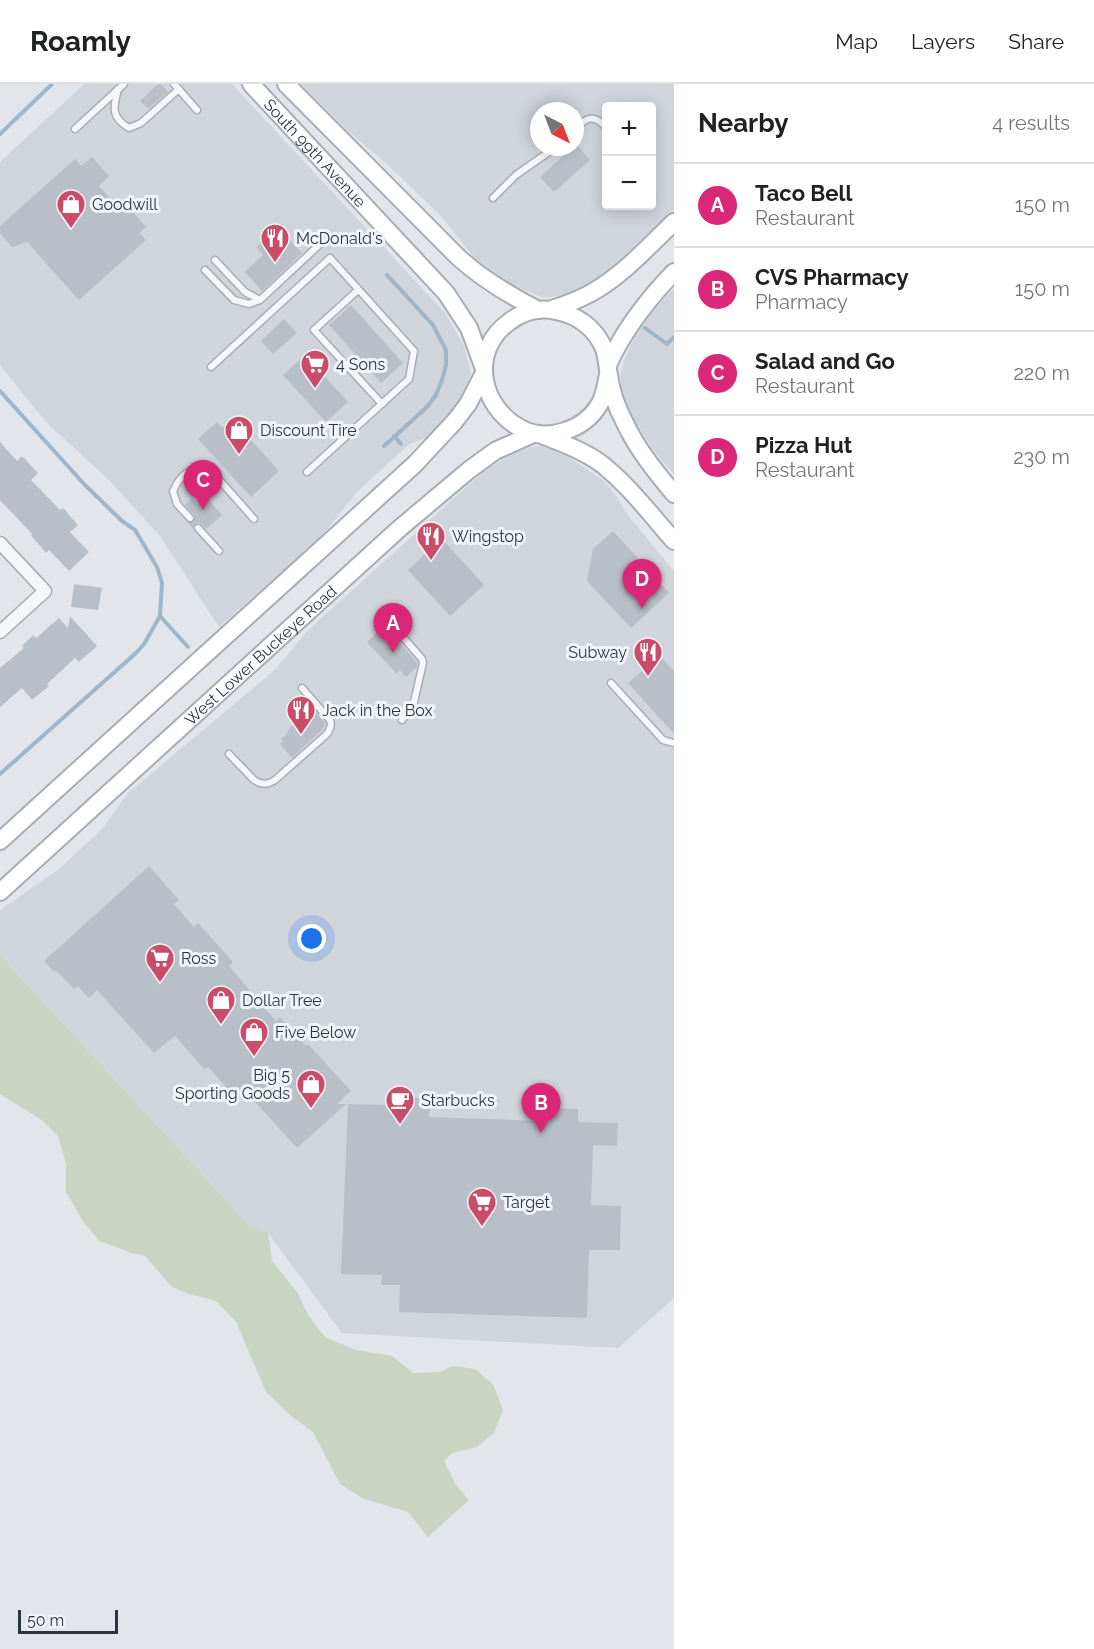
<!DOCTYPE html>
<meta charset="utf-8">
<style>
:root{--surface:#fff;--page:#f6f6f6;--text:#202124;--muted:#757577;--line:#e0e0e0;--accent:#db2777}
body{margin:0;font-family:Raleway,sans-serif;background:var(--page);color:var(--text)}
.controls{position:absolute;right:18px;top:18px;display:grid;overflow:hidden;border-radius:6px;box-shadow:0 3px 15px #0003}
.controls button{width:54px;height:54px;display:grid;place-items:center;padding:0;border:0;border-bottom:2px solid var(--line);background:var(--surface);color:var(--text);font:30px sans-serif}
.compass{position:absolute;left:530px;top:18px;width:54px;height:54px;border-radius:50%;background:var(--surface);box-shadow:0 3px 15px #0003;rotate:138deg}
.scale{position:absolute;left:18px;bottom:15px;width:100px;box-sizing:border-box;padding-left:6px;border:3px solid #2b3541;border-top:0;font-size:16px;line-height:21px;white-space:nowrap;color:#2b3541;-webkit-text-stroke:4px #f2f5f7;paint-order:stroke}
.you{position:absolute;left:312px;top:855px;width:21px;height:21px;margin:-15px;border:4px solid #fff;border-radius:50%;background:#1a73e8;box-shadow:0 0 0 9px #1a73e833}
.badge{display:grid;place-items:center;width:39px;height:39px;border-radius:50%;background:var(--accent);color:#fff;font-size:20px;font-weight:700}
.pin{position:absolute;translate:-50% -50px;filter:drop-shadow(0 2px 3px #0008)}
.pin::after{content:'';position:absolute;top:32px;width:21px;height:18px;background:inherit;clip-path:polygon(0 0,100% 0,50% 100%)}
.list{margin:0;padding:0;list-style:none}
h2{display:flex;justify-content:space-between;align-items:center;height:78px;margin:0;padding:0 24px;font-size:26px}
h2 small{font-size:20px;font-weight:400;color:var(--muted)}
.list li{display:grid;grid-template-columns:39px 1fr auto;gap:18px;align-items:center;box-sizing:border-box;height:84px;padding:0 24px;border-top:2px solid var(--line)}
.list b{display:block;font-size:22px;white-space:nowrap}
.list p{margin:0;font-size:20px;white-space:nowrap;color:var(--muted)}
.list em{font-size:20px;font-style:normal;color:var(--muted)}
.map{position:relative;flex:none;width:674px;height:1565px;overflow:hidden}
header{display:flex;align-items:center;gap:36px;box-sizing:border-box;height:84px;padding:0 30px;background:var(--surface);border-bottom:2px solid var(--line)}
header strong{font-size:28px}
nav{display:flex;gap:33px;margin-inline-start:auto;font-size:21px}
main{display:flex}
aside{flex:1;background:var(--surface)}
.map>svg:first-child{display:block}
.built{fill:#d0d5dc;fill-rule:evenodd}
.green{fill:#c9d4c3}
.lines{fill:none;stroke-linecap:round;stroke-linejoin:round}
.stream{stroke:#9eb6c9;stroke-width:4}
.building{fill:#b9bfc7}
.lane-casing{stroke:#a7adb4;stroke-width:9}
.street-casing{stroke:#a7adb4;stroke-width:15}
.secondary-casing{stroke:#a7adb4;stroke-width:20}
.lane{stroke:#f5f6f8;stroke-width:6}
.street{stroke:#f5f6f8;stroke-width:12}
.secondary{stroke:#fff;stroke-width:16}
.labels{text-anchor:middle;stroke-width:6;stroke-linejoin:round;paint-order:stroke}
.street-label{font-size:16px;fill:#2b3541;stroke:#f2f5f7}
.poi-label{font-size:16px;fill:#2b3541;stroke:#f2f5f7;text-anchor:start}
</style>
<header>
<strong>Roamly</strong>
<nav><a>Map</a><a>Layers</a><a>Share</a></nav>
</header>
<main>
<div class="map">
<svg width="674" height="1565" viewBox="0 0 674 1565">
<rect width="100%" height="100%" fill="#e2e6ea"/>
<g class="built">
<path d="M84 0H232L445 229 463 260 471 289 464 312 429 353 409 360 356 409 321 453 219 543 160 452 110 397 46 338 0 281V78Z"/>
<path d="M301 0H674V128L627 172 589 200 565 212 541 213 508 199 474 173 441 132 387 80 347 46ZM606 22H652V122H606ZM539 27H575V63H539Z"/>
<path d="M674 205V391L652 364 630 329 621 302V288L624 276 636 250 649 231 668 210Z"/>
<path d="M544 361 564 370 604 397 614 409 630 434 674 487V1214L618 1264 342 1249 268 1149 252 1144 0 871V826L59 785 103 744 127 710 276 585 306 548 483 388 510 371 528 364Z"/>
</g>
<path class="green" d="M0 871 252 1144 268 1148 272 1177 298 1209 308 1231 325 1253 356 1266 392 1272 413 1289 440 1288 453 1282 475 1285 493 1300 503 1326 494 1349 477 1363 452 1369 444 1377 456 1401 469 1416 428 1453 408 1428 364 1415 340 1400 313 1348 291 1332 266 1308 236 1238 216 1217 189 1210 172 1203 145 1172 132 1169 99 1157 83 1137 66 1108V1080L58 1052 42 1036 0 1010Z"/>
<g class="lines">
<g class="stream">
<path d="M0 50 52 0"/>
<path d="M645 244 667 260 674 253"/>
<path d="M0 307 84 400 122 437 135 446 157 483 162 499 160 532 144 560 136 569 0 690"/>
<path d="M394 352 401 360"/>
<path d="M384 362 427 323 436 311 442 296 446 281V266L433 241 387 191"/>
<path d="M160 532 188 563"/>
</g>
</g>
<g class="building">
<path d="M158 0H161L168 8 148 25 140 17Z"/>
<path d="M576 60 590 76 554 108 540 93 573 63H575Z"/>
<path d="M92 73 109 92 99 102 117 122 123 117 146 143 139 149 146 156 79 216 27 158 12 163 0 149V142L75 75 81 82Z"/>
<path d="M278 143 302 169 262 207 245 188 263 171 256 163Z"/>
<path d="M351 221 403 279 381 299 329 241Z"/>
<path d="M284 235 297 249 273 270 261 257Z"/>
<path d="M305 271 348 318 326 338 283 291Z"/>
<path d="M232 335 279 387 251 413 198 355 217 338 222 344Z"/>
<path d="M0 358 17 377 22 372 38 389 31 396 60 426 63 424 78 441 70 448 89 468 69 487 49 466 46 469 31 451 32 450 0 416Z"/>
<path d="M192 414 198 421 207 414 222 431 206 445 202 440 197 439 194 441 193 445 187 438H193L195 432 185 421Z"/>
<path d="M613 447 669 509 631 544 587 497 593 465Z"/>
<path d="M444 457 484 501 450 532 408 486 437 458 439 461Z"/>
<path d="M74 500 102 504 98 526 71 523Z"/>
<path d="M70 532 97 562 79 578 75 574 47 600 49 602 32 616 22 604 0 623V584L24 564 22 562 33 551 36 554 59 534 68 544Z"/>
<path d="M384 542 417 578V583L406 593 400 586 397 590 367 558Z"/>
<path d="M663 575 674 587V650L628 599 651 579 654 583Z"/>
<path d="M315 627 325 639 324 644 292 674 280 660 283 657 281 655 288 649 287 647 302 633 305 636Z"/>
<path d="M149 782 179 816 174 820 194 843 198 839 233 878 229 882 262 921 276 937 280 933 306 962 308 960 351 1007 337 1020H346L297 1064 247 1009 238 1016 208 983 204 985 175 952 154 969 97 906 89 914 78 902 74 905 56 886 54 888 44 877Z"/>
<path d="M392 1013 430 1014 429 1033 542 1037V1024L578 1025V1038L618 1039 617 1062 593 1061 591 1121 621 1122 620 1166H589L587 1234 399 1228 400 1201H381L382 1191 341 1190 348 1020 391 1021Z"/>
</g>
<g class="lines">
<g class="lane-casing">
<g id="lane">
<path d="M174 0 197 26"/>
<path d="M118 5C113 24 111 33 129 44L141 39 179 5"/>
<path d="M75 45 124 0"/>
<path d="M575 45C587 33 593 30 606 43"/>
<path d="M493 114 516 91 556 63"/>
<path d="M215 176 245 208 260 216"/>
<path d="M205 186 234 216 249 220 260 216 319 161"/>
<path d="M358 206 314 246 382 320"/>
<path d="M211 283 330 174 414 267 409 295 307 388"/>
<path d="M190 434 177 420 173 407C181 389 198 375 215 391L254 435"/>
<path d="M198 444 219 467"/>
<path d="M383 530 422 575 423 579 413 622 402 636"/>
<path d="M611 599 663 656 674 659"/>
<path d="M229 670 254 696C262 701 267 701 275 696L327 650C330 645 332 642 330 636L302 604"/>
</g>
</g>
<g class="street-casing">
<path id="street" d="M0 459 45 507 0 548"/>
</g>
<g class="secondary-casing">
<g id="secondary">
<path id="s1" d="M251 0 446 209 469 244 483 282"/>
<path d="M286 0 458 173C482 195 509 211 538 226"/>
<path d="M552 225C565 221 578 216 591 209 623 191 648 163 674 138"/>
<path d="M608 281C624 245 647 216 674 188"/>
<path d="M608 290C606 301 605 311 599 321 584 346 546 359 520 344 480 322 469 267 509 238 522 228 539 223 556 227 577 231 596 244 604 265 607 273 607 282 609 291 611 308 617 324 625 339 637 365 656 388 674 410"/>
<path d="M544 352C565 360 586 368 603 381 630 403 652 432 674 457"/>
<path d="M0 757 415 380 455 337 468 320 483 291"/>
<path id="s2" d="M0 808 400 444 469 386 495 367 533 350"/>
</g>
</g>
<use href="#lane" class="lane"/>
<use href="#street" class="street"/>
<use href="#secondary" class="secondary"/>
</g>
<defs>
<g id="shop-pin" transform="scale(1.5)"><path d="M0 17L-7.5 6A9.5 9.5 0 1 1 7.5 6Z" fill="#ca4c69" stroke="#f2f5f7"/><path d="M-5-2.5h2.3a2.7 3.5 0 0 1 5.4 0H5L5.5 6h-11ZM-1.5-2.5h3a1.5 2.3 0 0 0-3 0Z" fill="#fff"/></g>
<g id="restaurant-pin" transform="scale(1.5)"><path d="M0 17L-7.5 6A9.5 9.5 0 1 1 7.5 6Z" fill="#ca4c69" stroke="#f2f5f7"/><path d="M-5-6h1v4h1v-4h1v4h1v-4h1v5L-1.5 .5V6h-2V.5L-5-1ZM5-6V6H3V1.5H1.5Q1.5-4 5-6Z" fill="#fff"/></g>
<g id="supermarket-pin" transform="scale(1.5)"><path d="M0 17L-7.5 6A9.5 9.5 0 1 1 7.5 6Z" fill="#ca4c69" stroke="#f2f5f7"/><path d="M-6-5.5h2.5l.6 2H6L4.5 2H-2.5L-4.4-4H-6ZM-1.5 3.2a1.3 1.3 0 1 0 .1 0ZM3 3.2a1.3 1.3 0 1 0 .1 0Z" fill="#fff"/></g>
<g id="cafe-pin" transform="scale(1.5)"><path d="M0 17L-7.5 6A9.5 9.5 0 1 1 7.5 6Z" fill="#ca4c69" stroke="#f2f5f7"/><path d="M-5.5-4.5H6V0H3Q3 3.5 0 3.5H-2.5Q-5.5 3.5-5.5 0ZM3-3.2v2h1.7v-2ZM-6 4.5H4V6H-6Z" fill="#fff"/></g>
</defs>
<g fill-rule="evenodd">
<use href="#shop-pin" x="71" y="120"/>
<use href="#restaurant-pin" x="275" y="154"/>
<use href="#supermarket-pin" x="315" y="280"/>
<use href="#shop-pin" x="239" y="346"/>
<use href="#restaurant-pin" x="431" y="452"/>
<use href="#restaurant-pin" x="648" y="568"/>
<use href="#restaurant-pin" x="301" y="626"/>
<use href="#supermarket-pin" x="160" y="874"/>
<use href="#shop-pin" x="221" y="916"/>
<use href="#shop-pin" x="254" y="948"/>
<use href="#shop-pin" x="311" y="1000"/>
<use href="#cafe-pin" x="400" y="1016"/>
<use href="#supermarket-pin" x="482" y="1118"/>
</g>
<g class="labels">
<g class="street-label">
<text dy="6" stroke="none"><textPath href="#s1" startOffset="94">South 99th Avenue</textPath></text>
<text dy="6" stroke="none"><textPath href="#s2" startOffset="352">West Lower Buckeye Road</textPath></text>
</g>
<g class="poi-label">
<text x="92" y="126">Goodwill</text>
<text x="296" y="160">McDonald's</text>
<text x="336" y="286">4 Sons</text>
<text x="260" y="352">Discount Tire</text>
<text x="452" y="458">Wingstop</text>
<text x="627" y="574" text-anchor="end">Subway</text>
<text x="322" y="632">Jack in the Box</text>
<text x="181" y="880">Ross</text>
<text x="242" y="922">Dollar Tree</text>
<text x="275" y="954">Five Below</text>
<text x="290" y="997" text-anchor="end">Big 5<tspan x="290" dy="18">Sporting Goods</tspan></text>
<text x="421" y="1022">Starbucks</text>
<text x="503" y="1124">Target</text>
</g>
</g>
</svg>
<div class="controls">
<button>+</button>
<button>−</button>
</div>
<svg class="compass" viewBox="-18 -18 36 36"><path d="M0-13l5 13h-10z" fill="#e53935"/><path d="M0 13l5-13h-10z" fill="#757577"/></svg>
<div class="scale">50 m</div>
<div class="you"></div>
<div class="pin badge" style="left:393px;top:569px">A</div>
<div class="pin badge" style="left:541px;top:1049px">B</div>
<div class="pin badge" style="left:203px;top:426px">C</div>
<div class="pin badge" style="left:642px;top:525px">D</div>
</div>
<aside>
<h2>Nearby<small>4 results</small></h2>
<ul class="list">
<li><span class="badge">A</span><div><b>Taco Bell</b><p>Restaurant</p></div><em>150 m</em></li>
<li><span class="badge">B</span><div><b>CVS Pharmacy</b><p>Pharmacy</p></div><em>150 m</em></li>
<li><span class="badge">C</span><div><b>Salad and Go</b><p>Restaurant</p></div><em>220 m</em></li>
<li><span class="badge">D</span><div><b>Pizza Hut</b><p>Restaurant</p></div><em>230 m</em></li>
</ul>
</aside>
</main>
